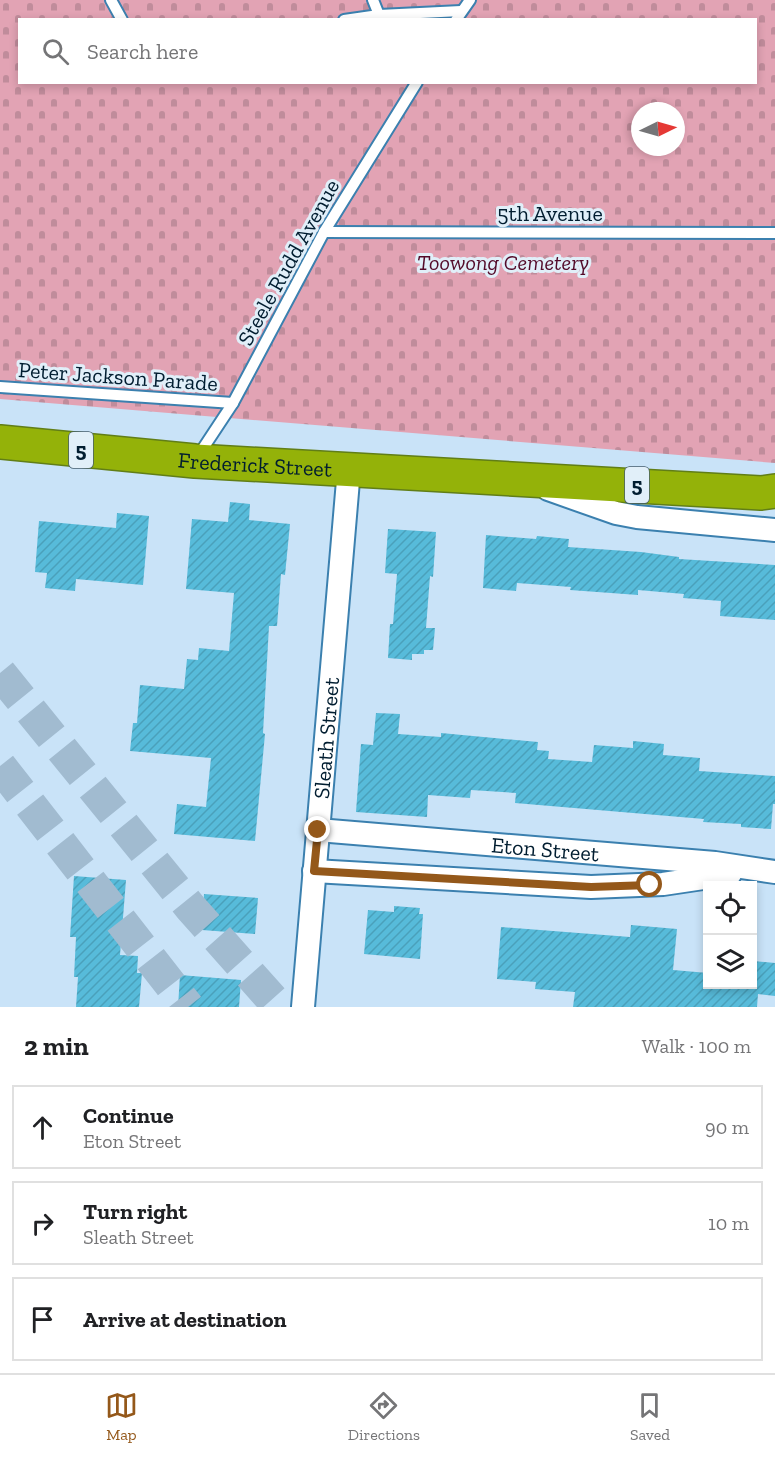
<!DOCTYPE html>
<meta charset="utf-8">
<style>
:root{--surface:#fff;--page:#f2f2f2;--text:#202124;--muted:#757577;--line:#e0e0e0;--accent:#94581a}
body{margin:0;font-family:"Zilla Slab",serif;background:var(--page);color:var(--text)}
.controls{position:absolute;right:18px;bottom:18px;display:grid;overflow:hidden;border-radius:0px;box-shadow:0 3px 9px #0003}
.controls button{width:54px;height:54px;display:grid;place-items:center;padding:0;border:0;border-bottom:2px solid var(--line);background:var(--surface);color:var(--text);font:30px sans-serif}
.compass{position:absolute;left:631px;top:102px;width:54px;height:54px;border-radius:50%;background:var(--surface);box-shadow:0 3px 9px #0003;rotate:85deg}
.stop{position:absolute;width:18px;height:18px;margin:-14px;border:4px solid #94581a;border-radius:50%;background:#fff}
.stop.end{background:#94581a;border-color:#fff;box-shadow:0 2px 6px #0008}
.list{margin:0;padding:0;list-style:none}
h2{display:flex;justify-content:space-between;align-items:center;height:78px;margin:0;padding:0 24px;font-size:26px}
h2 small{font-size:20px;font-weight:400;color:var(--muted)}
.list li{display:grid;grid-template-columns:39px 1fr auto;gap:18px;align-items:center;box-sizing:border-box;height:84px;margin:0 12px 12px;padding:0 12px;border:2px solid var(--line);border-radius:0px}
.list b{display:block;font-size:22px;white-space:nowrap}
.list p{margin:0;font-size:20px;white-space:nowrap;color:var(--muted)}
.list em{font-size:20px;font-style:normal;color:var(--muted)}
.icon{flex:none;width:33px;height:33px;fill:none;stroke:currentColor;stroke-width:2;stroke-linecap:round;stroke-linejoin:round}
.map{position:relative;flex:none;width:775px;height:1007px;overflow:hidden}
.search{position:absolute;background:var(--surface);box-shadow:0 3px 9px #0003;left:18px;right:18px;top:18px;height:66px;display:flex;align-items:center;gap:15px;box-sizing:border-box;padding:0 21px;border-radius:0px;color:var(--muted);font-size:22px}
.sheet{height:366px;background:var(--surface)}
nav{display:flex;justify-content:space-around;align-items:center;box-sizing:border-box;height:84px;border-top:2px solid var(--line);background:var(--surface);font-size:16px;color:var(--muted)}
nav a{display:grid;justify-items:center;gap:3px}
nav .on{color:var(--accent)}
.map>svg:first-child{display:block}
.cemetery{fill:url(#cemetery-stones);fill-rule:evenodd}
.building{fill:url(#building-hatch)}
.lines{fill:none;stroke-linecap:round;stroke-linejoin:round}
.highway-tunnel{stroke:#a1bbd0;stroke-width:33;stroke-dasharray:33 16;stroke-linecap:butt}
.lane-casing{stroke:#3b80af;stroke-width:14}
.street-casing{stroke:#3b80af;stroke-width:26}
.highway-casing{stroke:#617e17;stroke-width:36}
.lane{stroke:#fff;stroke-width:10}
.street{stroke:#fff;stroke-width:22}
.highway{stroke:#94b209;stroke-width:33}
.route{stroke:#94581a;stroke-width:8}
.labels{text-anchor:middle;stroke-width:6;stroke-linejoin:round;paint-order:stroke}
.shield{fill:#e1eff9;stroke:#445c6c;stroke-width:1.5}
.shield-label{font-size:21px;font-weight:bold;fill:#011d30}
.street-label{font-size:22px;fill:#011d30;stroke:#e1eff9}
.park-label{font-size:22px;font-style:italic;fill:#530a29;stroke:#e1eff9}
</style>
<div class="map">
<svg width="775" height="1007" viewBox="0 0 775 1007">
<defs>
<pattern id="cemetery-stones" width="16" height="16" patternUnits="userSpaceOnUse" patternTransform="scale(1.5)"><rect width="16" height="16" fill="#e2a3b4"/><path d="M2 7V4a2 2 0 0 1 4 0v3zM10 15v-3a2 2 0 0 1 4 0v3z" fill="#c08c9b"/></pattern>
<pattern id="building-hatch" width="6" height="6" patternUnits="userSpaceOnUse" patternTransform="scale(1.5)"><rect width="6" height="6" fill="#57bbda"/><path d="M-1 1l2-2M0 6l6-6M5 7l2-2" fill="none" stroke="#4aa0bb"/></pattern>
</defs>
<rect width="100%" height="100%" fill="#c9e3f8"/>
<path class="cemetery" d="M0 0H775V463L0 399ZM20 20H756V82H20ZM640 111H676V147H640Z"/>
<g class="building">
<path d="M230 502 250 504 249 520 290 524 285 575 281 574 277 626H269L263 733 265 734 255 841 174 834 177 804 206 807 211 758 130 751 133 723H137L140 685 184 689 187 659 198 660 199 648 229 651 234 593 186 589 192 519 228 522Z"/>
<path d="M117 513 149 516 143 585 76 579 75 591 45 588 47 573 35 572 39 521 116 528Z"/>
<path d="M388 529 436 532 433 577 430 576 426 628H435L433 650H424V654H412V660L388 658 390 624H393L397 574 385 573Z"/>
<path d="M486 535 536 539 537 536 569 539 568 547 641 552 679 557V559L775 565V620L720 616 721 601 683 598 684 594 638 590V595L570 590 571 587 517 583 516 591 483 588Z"/>
<path d="M376 713 400 714 398 734 441 737V733L538 742 537 750 549 751 548 759 592 762 594 745 633 748V741L664 744 663 755 700 758 699 771 775 776V804H773L771 829 741 827V824L703 822 704 819 515 803 516 793 471 790 470 798 428 795 427 817 356 812 361 744 373 745Z"/>
<path d="M74 876 126 880 120 955 138 956 137 973H142L139 1007H76L78 977H74L76 937H70Z"/>
<path d="M204 894 258 898 255 934 202 930Z"/>
<path d="M394 906 420 908 419 914H423L420 959 364 954 368 910 394 912Z"/>
<path d="M631 925 677 929 673 970 708 973V984H753V961L775 963V996L758 994 757 1007H573L575 992 535 989 536 982 497 979 501 927 630 937Z"/>
<path d="M180 975 241 980 239 1007H178Z"/>
</g>
<g class="lines">
<g class="highway-tunnel">
<path d="M0 673 191 908 279 1007"/>
<path d="M0 766 188 1007"/>
</g>
<g class="lane-casing">
<g id="lane">
<path d="M111 0 122 20"/>
<path d="M373 0 379 15"/>
<path d="M344 20 379 15 461 11"/>
<path d="M456 20 470 0"/>
<path d="M324 232 775 233"/>
<path d="M0 387 233 403"/>
<path d="M198 456 233 403 324 232 417 82"/>
</g>
</g>
<g class="street-casing">
<g id="street">
<path d="M548 489 616 513 637 517 775 530"/>
<path id="s1" d="M318 830 715 863 775 872"/>
<path d="M314 871 591 887 663 884 730 874"/>
<path id="s2" d="M303 1007 349 469"/>
</g>
</g>
<g class="highway-casing">
<g id="highway">
<path id="s3" d="M0 442 195 461 761 493 775 491"/>
</g>
</g>
<use href="#lane" class="lane"/>
<use href="#street" class="street"/>
<use href="#highway" class="highway"/>
</g>
<g class="lines">
<path class="route" d="M318 830 314 871 591 887 650 885"/>
</g>
<g class="labels">
<g class="shield">
<rect x="69" y="432" width="24" height="36" rx="4.5"/>
<rect x="625" y="467" width="24" height="36" rx="4.5"/>
</g>
<g class="shield-label">
<text x="81" y="457">5</text>
<text x="637" y="492">5</text>
</g>
<g class="street-label">
<text x="550" y="221">5th Avenue</text>
<text transform="translate(288 262) rotate(-61)" y="8">Steele Rudd Avenue</text>
<text transform="translate(118 376) rotate(4)" y="8">Peter Jackson Parade</text>
<text dy="8" stroke="none"><textPath href="#s3" startOffset="256">Frederick Street</textPath></text>
<text dy="8" stroke="none"><textPath href="#s2" startOffset="270">Sleath Street</textPath></text>
<text dy="8" stroke="none"><textPath href="#s1" startOffset="228">Eton Street</textPath></text>
</g>
<g class="park-label">
<text x="503" y="270">Toowong Cemetery</text>
</g>
</g>
</svg>
<div class="controls">
<button><svg class="icon" aria-label="locate" viewBox="0 0 24 24"><circle cx="12" cy="12" r="6"/><path d="M12 2v4M12 18v4M2 12h4M18 12h4"/></svg></button>
<button><svg class="icon" aria-label="layers" viewBox="0 0 24 24"><path d="M12 4l9 5-9 5-9-5zM3 14l9 5 9-5"/></svg></button>
</div>
<svg class="compass" viewBox="-18 -18 36 36"><path d="M0-13l5 13h-10z" fill="#e53935"/><path d="M0 13l5-13h-10z" fill="#757577"/></svg>
<div class="stop" style="left:650px;top:885px"></div>
<div class="stop end" style="left:318px;top:830px"></div>
<div class="search"><svg class="icon" aria-label="search" viewBox="0 0 24 24"><circle cx="10" cy="10" r="6"/><path d="M15 15l6 6"/></svg>Search here</div>
</div>
<section class="sheet">
<h2>2 min<small>Walk · 100 m</small></h2>
<ul class="list">
<li><svg class="icon" aria-label="ahead" viewBox="0 0 24 24"><path d="M12 20V5M6 11l6-6 6 6"/></svg><div><b>Continue</b><p>Eton Street</p></div><em>90 m</em></li>
<li><svg class="icon" aria-label="right" viewBox="0 0 24 24"><path d="M7 20v-9h11M14 6l5 5-5 5"/></svg><div><b>Turn right</b><p>Sleath Street</p></div><em>10 m</em></li>
<li><svg class="icon" aria-label="arrive" viewBox="0 0 24 24"><path d="M6 21V4h12l-3 4 3 4H6"/></svg><div><b>Arrive at destination</b></div></li>
</ul>
</section>
<nav>
<a class="on"><svg class="icon" aria-label="map" viewBox="0 0 24 24"><path d="M3 6l6-2 6 2 6-2v14l-6 2-6-2-6 2zM9 4v14M15 6v14"/></svg>Map</a>
<a><svg class="icon" aria-label="directions" viewBox="0 0 24 24"><path d="M12 3l9 9-9 9-9-9zM9 14v-3h6M13 9l2 2-2 2"/></svg>Directions</a>
<a><svg class="icon" aria-label="saved" viewBox="0 0 24 24"><path d="M7 4h10v16l-5-4-5 4z"/></svg>Saved</a>
</nav>
